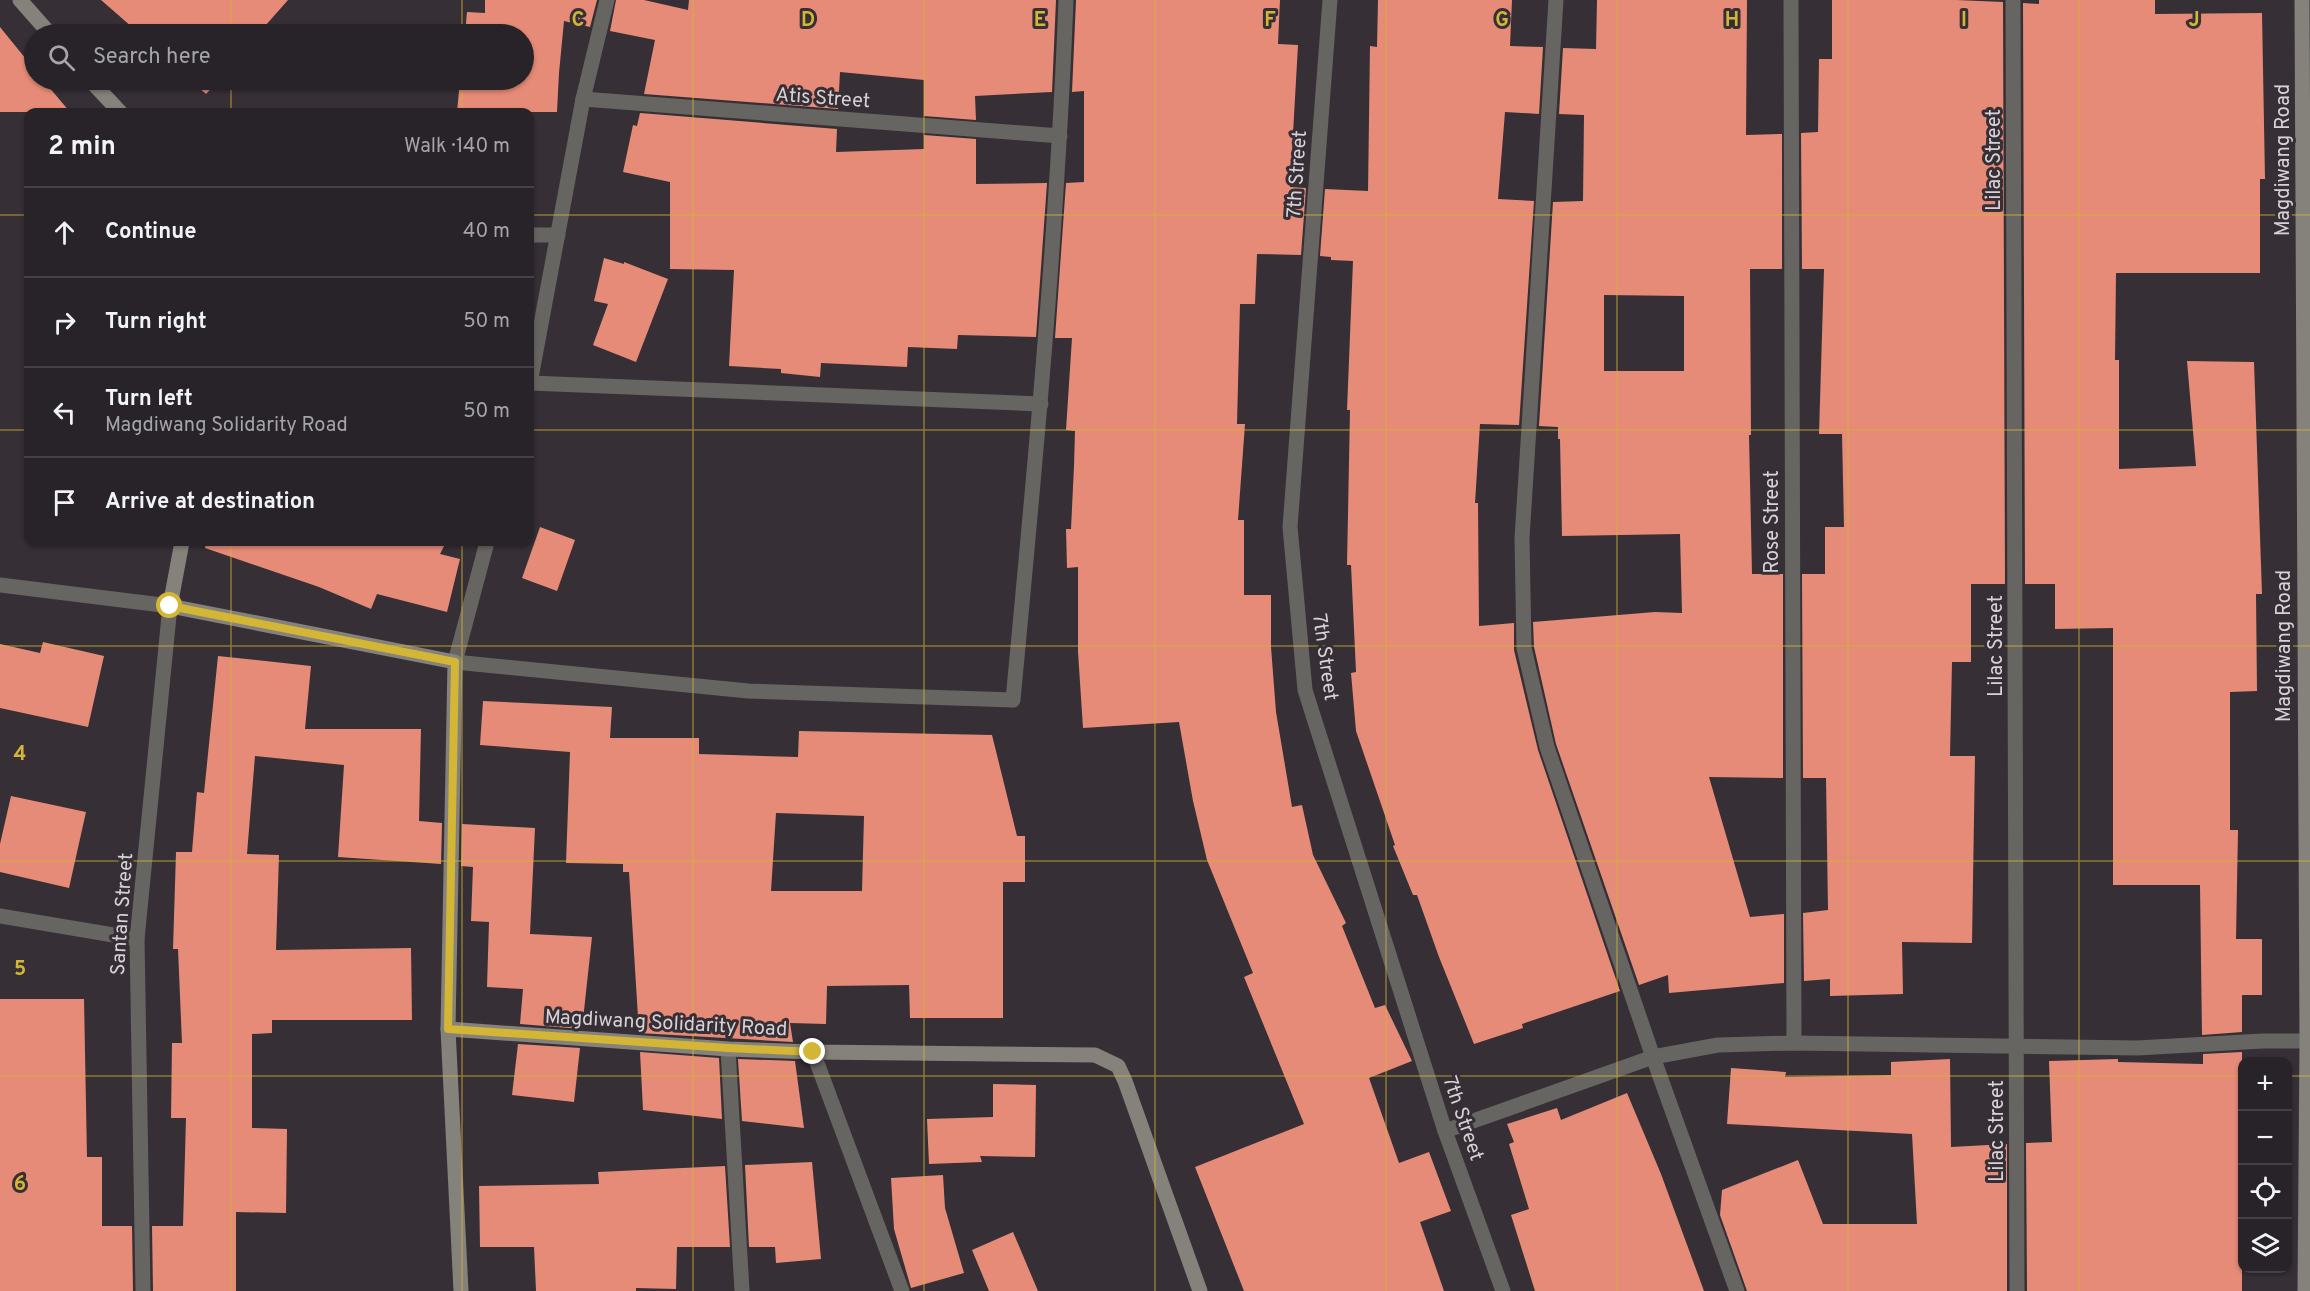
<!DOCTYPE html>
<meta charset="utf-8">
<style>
:root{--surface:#282328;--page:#302b30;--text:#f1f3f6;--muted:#a5a4a8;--line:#444045}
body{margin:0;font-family:Overpass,sans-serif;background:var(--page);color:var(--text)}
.controls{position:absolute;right:18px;bottom:18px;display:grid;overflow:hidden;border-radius:12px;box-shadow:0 2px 4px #0004}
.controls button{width:54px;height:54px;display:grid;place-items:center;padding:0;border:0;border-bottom:2px solid var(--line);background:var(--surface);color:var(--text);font:30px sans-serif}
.stop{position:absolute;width:18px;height:18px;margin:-14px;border:4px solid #d3b635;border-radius:50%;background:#fff}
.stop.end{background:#d3b635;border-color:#fff;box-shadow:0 2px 6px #0008}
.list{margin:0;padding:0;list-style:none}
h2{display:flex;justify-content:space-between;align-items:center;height:78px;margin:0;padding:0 24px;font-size:26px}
h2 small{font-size:20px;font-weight:400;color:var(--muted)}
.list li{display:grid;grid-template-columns:39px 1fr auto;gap:18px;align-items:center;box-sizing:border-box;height:90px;padding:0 24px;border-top:2px solid var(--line)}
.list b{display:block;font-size:22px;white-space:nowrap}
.list p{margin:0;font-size:20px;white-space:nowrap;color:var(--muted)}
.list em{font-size:20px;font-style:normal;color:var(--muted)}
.icon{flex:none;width:33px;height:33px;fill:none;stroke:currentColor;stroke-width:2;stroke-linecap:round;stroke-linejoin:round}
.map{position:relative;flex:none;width:2310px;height:1291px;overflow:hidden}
.search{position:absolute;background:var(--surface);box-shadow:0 2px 4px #0004;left:24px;top:24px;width:510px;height:66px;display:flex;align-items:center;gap:15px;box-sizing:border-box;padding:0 21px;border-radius:33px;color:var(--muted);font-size:22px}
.panel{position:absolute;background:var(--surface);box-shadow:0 2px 4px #0004;left:24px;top:108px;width:510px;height:438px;border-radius:12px}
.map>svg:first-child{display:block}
.building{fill:#e68b77;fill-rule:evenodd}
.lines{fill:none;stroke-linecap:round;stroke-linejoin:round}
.street{stroke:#676561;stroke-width:15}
.secondary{stroke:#85817b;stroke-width:15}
.route{stroke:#d3b635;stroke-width:8}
.grid{fill:none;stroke:#d3b635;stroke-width:1.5;stroke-opacity:0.55}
.labels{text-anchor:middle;stroke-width:6;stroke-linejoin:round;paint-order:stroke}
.street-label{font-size:20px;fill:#d7d2d6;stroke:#362f36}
.grid-label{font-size:20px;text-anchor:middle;font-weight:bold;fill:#d3b635;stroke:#362f36;stroke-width:6;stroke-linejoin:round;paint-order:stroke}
</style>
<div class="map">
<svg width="2310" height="1291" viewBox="0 0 2310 1291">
<rect width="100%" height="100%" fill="#362f36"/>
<g class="building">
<path d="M101 0H288L258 34H140Z"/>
<path d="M485 0H597L590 27 564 21 559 73 557 112H457L460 80H524V34H465L467 12 485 13Z"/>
<path d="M616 0H644L688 10 689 0H1056L1052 92 975 96 976 120 924 116V80L840 72 838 109 644 94 655 40 610 31Z"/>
<path d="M1076 0H1280L1278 44 1298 45 1290 187 1306 188 1301 255 1257 254 1255 304H1240L1237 424H1245L1238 520H1244V595H1271V647L1276 712 1292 807 1302 805 1313 855 1346 923 1342 926 1375 1008 1385 1005 1412 1061 1369 1078 1399 1163 1429 1152 1451 1211 1420 1222 1444 1291H1244L1195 1167 1304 1124 1244 977 1253 973 1207 860 1193 801 1179 722 1083 728 1078 652V567L1067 568 1066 529H1071L1074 466 1075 431 1066 430 1072 338H1055L1066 183 1084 182V91L1072 92Z"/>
<path d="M1378 0H1512L1510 46 1543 47 1539 114 1505 112 1498 199 1534 201 1519 425 1480 424 1475 503H1478L1479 626 1514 623V650L1538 750 1620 991 1522 1024 1523 1028 1474 1044 1439 957 1417 895H1413L1393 846 1395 845 1356 731 1351 673 1356 672 1351 565H1347L1350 410H1347L1353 261 1331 260V257L1320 256 1325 189 1368 191 1370 46 1377 47Z"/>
<path d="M1597 0H1747L1746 135 1782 134V269H1750L1751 435H1749L1752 574H1783V778L1709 777 1750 917 1784 914V983L1669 993 1668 975 1639 985 1556 744 1534 647 1533 622 1655 612 1682 613 1680 534 1562 536 1560 439H1558V427L1539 426 1553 202 1583 201 1584 115 1559 114 1563 48 1596 49ZM1604 295 1684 296V371H1604Z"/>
<path d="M1832 0H1956L2003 2 2005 584H1971V662H1952L1950 756H1975L1972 943 1902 942 1903 994 1830 996V979L1804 981 1803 913 1828 910 1826 778H1803L1802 574H1825V527H1844L1842 434H1819L1824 269H1802L1801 133 1818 132 1819 59H1832Z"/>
<path d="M2039 0H2155V14L2262 13 2265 179H2260V273H2116L2115 360H2119V469L2196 466 2187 361 2254 362 2262 594H2256L2257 691 2230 692V830H2238L2236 939H2262V995H2242V1032L2202 1035 2200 885H2113V628L2055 629V584H2025L2023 3 2039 4Z"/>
<path d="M0 27 34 69V80H43L70 112H0Z"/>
<path d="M190 80H219L206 94Z"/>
<path d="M640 113 837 129 836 152 924 149V135L976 139V184L1047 183 1036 337 958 335 957 349 908 347 907 367 821 363 820 377 781 373V369L729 366 734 270 670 269V182L623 172 633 125 637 126Z"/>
<path d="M604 258 624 264V262L668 279 636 362 593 345 608 304 594 301Z"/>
<path d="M540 527 575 540 557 591 522 578Z"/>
<path d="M206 542H446L440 554 460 559 447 612 377 594 371 609 319 587 205 548Z"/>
<path d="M43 642 104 656 88 727 0 708V644L40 653Z"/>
<path d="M218 656 311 666 305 729H421L419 821 442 823 441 864 338 857 344 765 255 756 247 854 279 855 276 950 411 948 412 1020H272V1033L252 1034V1128L287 1129 286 1213 236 1212V1291H153L152 1226H183L186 1118H171L172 1043H182L178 949H173L176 852H192L197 792 204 793Z"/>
<path d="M483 701 612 707 610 738H699V754L798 757 799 731 992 735 1017 836H1025V882H1003V1018H910L909 985 827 986 826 1024 790 1023 793 1042 639 1033 629 872H623V864L566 863 570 752 480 745ZM776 813 864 816 862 891H771Z"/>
<path d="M11 796 86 812 69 888 0 872V844Z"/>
<path d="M462 824 535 828 530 934 592 937 582 1029 520 1024 523 989 487 987 489 922 471 921 473 867 461 866Z"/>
<path d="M0 999H84L87 1157H102V1226H132L133 1291H0Z"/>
<path d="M518 1044 580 1048 574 1102 512 1095Z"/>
<path d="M640 1052 719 1058 722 1119 643 1110Z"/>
<path d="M2242 1052V1291H2027L2026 1143 2052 1142 2049 1061 2118 1059V1062L2203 1064V1054Z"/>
<path d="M738 1059 795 1061 804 1128 742 1121Z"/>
<path d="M1950 1059 1951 1147 2007 1144V1291H1747L1720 1215 1722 1190 1798 1160 1823 1224H1917L1912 1134 1727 1124 1731 1068 1786 1072 1785 1077 1891 1075V1062Z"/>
<path d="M993 1084 1036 1085 1035 1157 980 1156 982 1162 929 1164 927 1119 993 1117Z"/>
<path d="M1627 1093 1661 1174 1704 1291H1535L1511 1215 1529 1209 1509 1144 1514 1142 1507 1124 1557 1108 1561 1120Z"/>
<path d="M812 1162 821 1259 776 1263 775 1247H749L745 1165Z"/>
<path d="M725 1166 730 1247H677L676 1289 636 1288V1291H536L534 1247H480L479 1186 599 1184 598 1172Z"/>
<path d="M943 1175 945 1208 964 1273 911 1288 894 1229 891 1178Z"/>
<path d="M1013 1232 1038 1291H989L972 1250Z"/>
</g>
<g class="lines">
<g class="street">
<path d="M1330 0 1290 527 1305 690 1445 1131 1503 1291"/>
<path d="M1556 0 1522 538 1524 648 1547 747 1653 1057 1737 1291"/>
<path d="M1791 0 1794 1043"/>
<path d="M2013 0 2017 1291"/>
<path d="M583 99 1060 136"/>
<path d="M530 235H558"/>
<path d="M530 383 1041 404"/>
<path d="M530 383 583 99 607 0"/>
<path d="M487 542 455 662 748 691 1013 700C1035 467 1057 234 1066 0"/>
<path d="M0 585 170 606 137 939 143 1291"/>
<path d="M0 916 137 939"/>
<path d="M728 1049 742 1291"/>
<path d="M813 1052 902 1291"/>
<path d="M1445 1131 1653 1057 1718 1045 1794 1043 2137 1048 2263 1041H2310"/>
</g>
<g class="secondary">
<path d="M20 0 50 34"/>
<path d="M2302 0 2307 1041 2305 1291"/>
<path d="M90 80 120 112"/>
<path d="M182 542 170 606 455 662 448 1029 461 1291"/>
<path d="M448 1029 728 1049 813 1052 1095 1055 1118 1066 1125 1081 1200 1291"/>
</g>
</g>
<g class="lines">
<path class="route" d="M170 606 455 662 448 1029 728 1048 813 1052"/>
</g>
<path class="grid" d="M231 0V34M462 0V34M693 0V1291M924 0V1291M1155 0V1291M1386 0V1291M1617 0V1291M1848 0V1291M2079 0V1291M231 80V112M462 80V112M0 215H28M530 215H2310M0 430H28M530 430H2310M231 542V1291M462 542V1291M0 646H2310M0 861H2310M0 1076H2242M2288 1076H2310"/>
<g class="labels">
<g class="street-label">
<text transform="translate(823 97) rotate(4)" y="7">Atis Street</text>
<text transform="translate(1993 160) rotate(-90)" y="7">Lilac Street</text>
<text transform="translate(2282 160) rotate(-90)" y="7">Magdiwang Road</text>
<text transform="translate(1296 174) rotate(-86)" y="7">7th Street</text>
<text transform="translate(1771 522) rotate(-90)" y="7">Rose Street</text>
<text transform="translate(1995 646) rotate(-90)" y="7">Lilac Street</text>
<text transform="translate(2283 646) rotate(-90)" y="7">Magdiwang Road</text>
<text transform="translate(1326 657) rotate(82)" y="7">7th Street</text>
<text transform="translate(121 914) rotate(-86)" y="7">Santan Street</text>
<text transform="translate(666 1022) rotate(3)" y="7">Magdiwang Solidarity Road</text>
<text transform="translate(1464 1118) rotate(71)" y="7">7th Street</text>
<text transform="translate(1996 1131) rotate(-90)" y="7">Lilac Street</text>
</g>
</g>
<g class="grid-label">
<text x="578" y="26">C</text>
<text x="808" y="26">D</text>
<text x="1040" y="26">E</text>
<text x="1270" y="26">F</text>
<text x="1502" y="26">G</text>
<text x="1732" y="26">H</text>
<text x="1964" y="26">I</text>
<text x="2194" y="26">J</text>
<text x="20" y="760">4</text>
<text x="20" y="975">5</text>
<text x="20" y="1190">6</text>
</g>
</svg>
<div class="controls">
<button>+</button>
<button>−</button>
<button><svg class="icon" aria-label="locate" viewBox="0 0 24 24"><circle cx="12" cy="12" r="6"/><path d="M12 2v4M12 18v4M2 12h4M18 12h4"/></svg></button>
<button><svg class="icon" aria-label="layers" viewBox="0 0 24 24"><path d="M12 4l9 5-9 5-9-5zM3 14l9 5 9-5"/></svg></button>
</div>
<div class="stop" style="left:170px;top:606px"></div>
<div class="stop end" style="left:813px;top:1052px"></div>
<div class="search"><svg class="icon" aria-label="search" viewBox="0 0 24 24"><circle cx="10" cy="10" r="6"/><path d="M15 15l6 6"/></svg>Search here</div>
<section class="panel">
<h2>2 min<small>Walk · 140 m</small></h2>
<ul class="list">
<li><svg class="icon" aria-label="ahead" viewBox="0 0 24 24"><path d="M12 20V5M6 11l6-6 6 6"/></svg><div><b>Continue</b></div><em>40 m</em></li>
<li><svg class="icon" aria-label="right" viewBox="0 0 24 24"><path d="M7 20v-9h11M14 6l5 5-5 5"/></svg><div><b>Turn right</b></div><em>50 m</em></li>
<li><svg class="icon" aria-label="left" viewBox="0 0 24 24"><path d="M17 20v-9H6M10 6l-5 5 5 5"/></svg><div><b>Turn left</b><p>Magdiwang Solidarity Road</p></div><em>50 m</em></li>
<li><svg class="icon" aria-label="arrive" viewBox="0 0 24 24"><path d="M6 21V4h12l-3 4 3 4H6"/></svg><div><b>Arrive at destination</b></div></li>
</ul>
</section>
</div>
